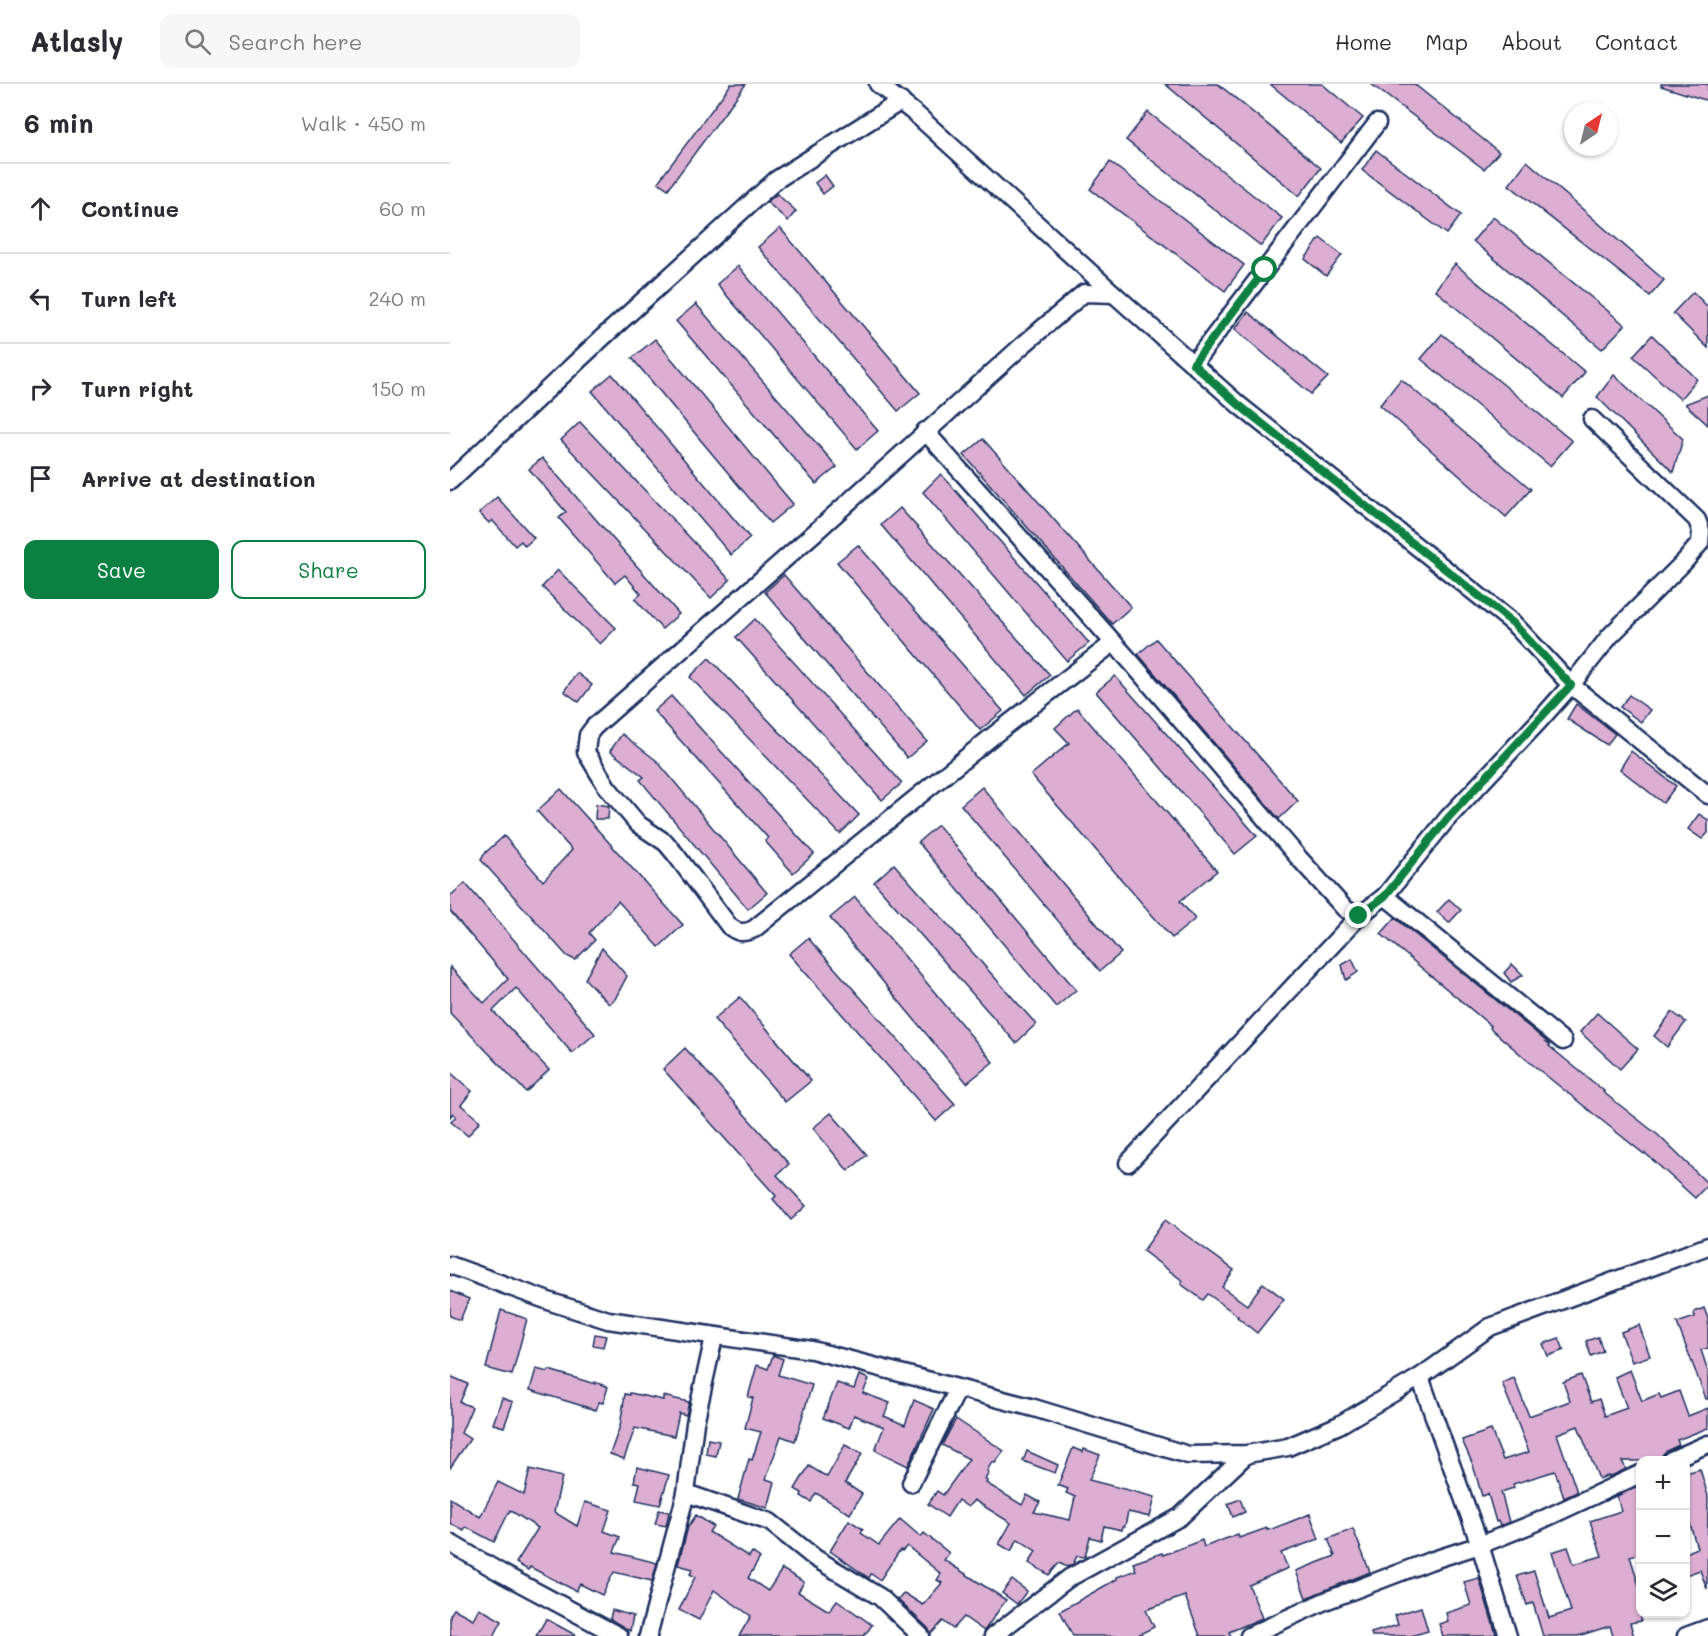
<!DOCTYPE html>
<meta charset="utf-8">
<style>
:root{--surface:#fff;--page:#f7f7f7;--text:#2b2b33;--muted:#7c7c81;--line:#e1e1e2;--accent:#0b8043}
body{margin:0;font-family:Mali,sans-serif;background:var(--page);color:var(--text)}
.controls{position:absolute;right:18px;bottom:18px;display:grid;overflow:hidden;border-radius:12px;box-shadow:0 2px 4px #0004}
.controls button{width:54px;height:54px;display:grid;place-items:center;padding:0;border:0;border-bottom:2px solid var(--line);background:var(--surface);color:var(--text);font:30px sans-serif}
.compass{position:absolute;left:1114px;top:18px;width:54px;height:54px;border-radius:50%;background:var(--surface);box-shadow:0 2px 4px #0004;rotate:35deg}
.stop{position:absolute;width:18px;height:18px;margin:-14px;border:4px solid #0b8043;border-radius:50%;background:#fff}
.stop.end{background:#0b8043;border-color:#fff;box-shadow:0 2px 6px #0008}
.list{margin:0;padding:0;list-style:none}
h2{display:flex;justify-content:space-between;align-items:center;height:78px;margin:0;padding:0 24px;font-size:26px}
h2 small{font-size:20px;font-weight:400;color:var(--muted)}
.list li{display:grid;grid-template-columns:39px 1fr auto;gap:18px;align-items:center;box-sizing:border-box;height:90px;padding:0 24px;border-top:2px solid var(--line)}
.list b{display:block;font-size:22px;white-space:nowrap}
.list em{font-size:20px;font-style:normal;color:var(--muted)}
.actions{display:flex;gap:12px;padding:18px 24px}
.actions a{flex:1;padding:14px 0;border:2px solid var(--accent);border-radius:12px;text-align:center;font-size:21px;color:var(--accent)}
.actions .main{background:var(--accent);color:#fff}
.icon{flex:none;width:33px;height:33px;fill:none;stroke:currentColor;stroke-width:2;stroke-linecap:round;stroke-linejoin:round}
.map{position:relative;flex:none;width:1258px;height:1552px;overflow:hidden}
header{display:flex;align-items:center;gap:36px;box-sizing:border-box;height:84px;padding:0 30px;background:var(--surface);border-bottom:2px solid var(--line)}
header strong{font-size:28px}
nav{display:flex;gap:33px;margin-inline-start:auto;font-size:21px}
.search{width:420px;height:54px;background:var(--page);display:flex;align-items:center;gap:15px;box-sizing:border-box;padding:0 21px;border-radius:12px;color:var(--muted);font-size:22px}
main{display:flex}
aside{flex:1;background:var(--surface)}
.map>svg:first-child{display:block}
.building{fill:#dcafd2;stroke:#1b2f5e;stroke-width:1.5}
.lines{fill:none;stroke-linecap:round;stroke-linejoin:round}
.minor-casing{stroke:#1b2f5e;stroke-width:21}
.minor{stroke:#fff;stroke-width:16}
.route{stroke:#0b8043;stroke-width:8}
</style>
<header>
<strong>Atlasly</strong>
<div class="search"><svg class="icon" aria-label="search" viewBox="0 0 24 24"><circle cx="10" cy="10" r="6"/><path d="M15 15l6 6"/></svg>Search here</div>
<nav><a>Home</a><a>Map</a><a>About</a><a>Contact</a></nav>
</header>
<main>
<aside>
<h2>6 min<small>Walk · 450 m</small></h2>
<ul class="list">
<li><svg class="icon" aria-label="ahead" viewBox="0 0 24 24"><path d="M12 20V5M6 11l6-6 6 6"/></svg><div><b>Continue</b></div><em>60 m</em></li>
<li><svg class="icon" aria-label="left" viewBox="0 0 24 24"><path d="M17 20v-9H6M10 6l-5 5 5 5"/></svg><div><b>Turn left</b></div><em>240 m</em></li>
<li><svg class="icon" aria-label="right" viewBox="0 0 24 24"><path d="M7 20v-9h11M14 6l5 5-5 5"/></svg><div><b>Turn right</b></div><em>150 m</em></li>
<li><svg class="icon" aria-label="arrive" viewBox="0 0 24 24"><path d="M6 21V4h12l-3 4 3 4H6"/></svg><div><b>Arrive at destination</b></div></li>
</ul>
<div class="actions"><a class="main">Save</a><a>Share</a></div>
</aside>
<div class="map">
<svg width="1258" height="1552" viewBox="0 0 1258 1552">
<rect width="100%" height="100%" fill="#fff"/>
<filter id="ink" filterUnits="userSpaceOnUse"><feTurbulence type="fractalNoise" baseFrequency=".0167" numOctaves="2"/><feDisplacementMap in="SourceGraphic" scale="12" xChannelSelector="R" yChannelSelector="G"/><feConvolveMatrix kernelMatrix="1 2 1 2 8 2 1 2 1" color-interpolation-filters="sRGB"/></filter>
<g filter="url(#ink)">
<g class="building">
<path d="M281 0H296L218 105 208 98Z"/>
<path d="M715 0H768L871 84 849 112Z"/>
<path d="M820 0H872L913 34 891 59Z"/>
<path d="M921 0H964L1049 68 1034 85Z"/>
<path d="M1211 0H1258V17L1211 2Z"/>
<path d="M698 28 832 134 811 162 676 56Z"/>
<path d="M926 66 1011 131 997 150 912 86Z"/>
<path d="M1077 77 1214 196 1200 212 1059 101Z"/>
<path d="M660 78 794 181 775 207 640 105Z"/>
<path d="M375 91 383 102 373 110 365 99Z"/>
<path d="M327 110 346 127 338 137 317 118Z"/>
<path d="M1043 133 1175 241 1152 265 1023 157Z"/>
<path d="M330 144 470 309 448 327 308 163Z"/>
<path d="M870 154 892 171 876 192 855 175Z"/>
<path d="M1005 180 1135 288 1113 314 985 206Z"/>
<path d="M288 182 428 347 407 365 267 200Z"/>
<path d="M1243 208 1258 223V264L1223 229Z"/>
<path d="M246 220 387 383 366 400 226 237Z"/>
<path d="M798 228 878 293 861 310 785 245Z"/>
<path d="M992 250 1122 357 1100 382 971 275Z"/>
<path d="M1202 251 1247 295 1230 315 1183 272Z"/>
<path d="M205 255 343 420 320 439 182 274Z"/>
<path d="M162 290 300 454 281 471 142 307Z"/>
<path d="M1164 291 1233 355 1223 388 1147 313Z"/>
<path d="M951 295 1081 405 1056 433 930 321Z"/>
<path d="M1258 311V341L1235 320Z"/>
<path d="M130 338 280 496 261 514 111 356Z"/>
<path d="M533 355 681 523 662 540 514 371Z"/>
<path d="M92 374 229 530 212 545 185 515 191 510 175 491 165 499 109 434 116 428 79 385Z"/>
<path d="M491 390 639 559 617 577 473 408Z"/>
<path d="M47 413 84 454 75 462 71 457 65 462 42 436 39 439 29 429Z"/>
<path d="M450 424 600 591 576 611 431 441Z"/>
<path d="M408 461 553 627 530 646 387 478Z"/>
<path d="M108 486 166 544 150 560 92 503Z"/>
<path d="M334 491 477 657 457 674 315 508Z"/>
<path d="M305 535 452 699 432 716 286 553Z"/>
<path d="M706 555 848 717 829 735 688 570Z"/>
<path d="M259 574 409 731 390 750 240 593Z"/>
<path d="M127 589 142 601 129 618 114 607Z"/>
<path d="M665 592 807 752 785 770 646 608Z"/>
<path d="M1179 611 1200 626 1191 638 1170 623Z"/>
<path d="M221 612 364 770 343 789 315 757 318 754 204 627Z"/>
<path d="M1126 620 1165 650 1157 661 1117 635Z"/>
<path d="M627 624 767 787 730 817 745 835 722 854 581 691 619 659 605 644Z"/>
<path d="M172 650 207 677 317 809 298 825 190 696 194 693 160 667Z"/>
<path d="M1181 667 1226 702 1213 719 1170 685Z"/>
<path d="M532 703 671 869 650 887 511 721Z"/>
<path d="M111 705 233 841 209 863 168 817 139 849 145 856 125 876 117 872 31 776 35 769 54 752 93 797 122 766 87 727Z"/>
<path d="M146 720 159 722 158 735H145Z"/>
<path d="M1249 730 1258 736V749L1252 755 1238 745Z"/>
<path d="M488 741 626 906 606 923 468 758Z"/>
<path d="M444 780 586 940 566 959 424 798Z"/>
<path d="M15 799 145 950 122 969 66 904 43 927 99 986 76 1008 0 929V883L34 919 58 895 0 827V812Z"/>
<path d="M405 813 543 978 517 999 380 834Z"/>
<path d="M999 815 1011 826 999 839 987 828Z"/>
<path d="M945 834 1084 947 1100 961 1099 962 1154 1007 1153 1008 1208 1051 1258 1100 1245 1114 1195 1069 1194 1070 1150 1035 1083 981 1040 944 1041 942 931 850Z"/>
<path d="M358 854 505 1020 486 1037 339 870Z"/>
<path d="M152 864 177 892 165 915 159 920 135 895Z"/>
<path d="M902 875 908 888 896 896 892 881Z"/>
<path d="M1062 880 1073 891 1061 898 1054 889Z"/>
<path d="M290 913 361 997 335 1018 264 935Z"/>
<path d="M1222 928 1236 938 1217 963 1204 952Z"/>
<path d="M1147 929 1188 965 1170 985 1130 948Z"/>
<path d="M235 964 339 1080 327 1091 356 1122 341 1136 323 1115 326 1112 213 985Z"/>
<path d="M0 988 22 1007 11 1021 30 1037 18 1052 1 1038 6 1032 3 1029 0 1033Z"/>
<path d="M381 1029 417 1071 398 1087 363 1044Z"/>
<path d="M715 1136 784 1186 772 1203 797 1221 813 1199 834 1215 807 1249 787 1233 788 1232 758 1210 753 1216 731 1200 733 1197 693 1167Z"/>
<path d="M0 1207 19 1215 10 1236 0 1232Z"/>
<path d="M1254 1224 1258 1235V1264L1251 1266 1258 1287V1315H1256L1227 1239 1245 1233 1244 1228Z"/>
<path d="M51 1226 77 1235 62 1291 36 1284Z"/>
<path d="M1189 1241 1200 1272 1182 1278 1171 1248Z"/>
<path d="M145 1250 156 1252 153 1263 143 1261Z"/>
<path d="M1148 1253 1153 1267 1141 1272 1136 1257Z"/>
<path d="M1109 1254 1114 1266 1098 1272 1093 1260Z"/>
<path d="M323 1271 333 1275 328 1291 362 1301 345 1357 331 1352 316 1395 325 1398 318 1424 288 1415 299 1375 302 1376 311 1348 295 1344 303 1314 298 1313 307 1281 318 1285Z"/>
<path d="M86 1285 98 1288 99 1286 145 1300V1298L158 1303 153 1319 149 1318 146 1326 80 1306Z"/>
<path d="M1180 1286 1192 1317 1209 1310 1211 1314 1229 1307 1238 1332 1258 1324V1344L1227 1356 1229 1361 1216 1367 1211 1373 1202 1377H1172L1176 1385 1159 1393V1391L1149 1395 1128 1342 1107 1350 1127 1408 1114 1414 1105 1387 1063 1400 1064 1404 1051 1408 1059 1438 1050 1442 1048 1437 1046 1438 1038 1410 1032 1412 1023 1381 1012 1356 1041 1346 1053 1376 1079 1368 1052 1299 1064 1294 1079 1332 1120 1317 1113 1298 1131 1291 1141 1318 1149 1315 1155 1332 1177 1324 1165 1293Z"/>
<path d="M409 1291 419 1295 413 1309 440 1319 434 1332 455 1341 464 1316 484 1325 458 1382 425 1366 434 1343 404 1331 399 1344 373 1334 387 1299 404 1305Z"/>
<path d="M0 1292 18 1300 10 1318 22 1323 11 1349 20 1355 0 1384Z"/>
<path d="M180 1309 213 1316V1312L239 1318 236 1331 229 1329 224 1352 185 1344 174 1375 160 1370 170 1342 175 1310 180 1311Z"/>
<path d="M52 1314 63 1318 54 1343 43 1340Z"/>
<path d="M506 1335 554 1367 545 1379 542 1378 537 1387 539 1389 535 1395 537 1397 536 1399 572 1421 577 1411 590 1418 584 1428 620 1436 625 1413 616 1409 618 1405 608 1401 623 1364 633 1368 634 1365 650 1371 639 1396 705 1413 700 1433 678 1428 675 1442H673L672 1446 654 1442 651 1456 640 1453 635 1473 627 1472 623 1480 617 1483 609 1479 599 1491 579 1479 586 1467 568 1455 561 1467 549 1460 561 1439 524 1416 518 1423 508 1416 497 1433 478 1420 487 1407 493 1411 519 1375 492 1361Z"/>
<path d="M258 1355 269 1357 266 1372 256 1370Z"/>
<path d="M395 1361 412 1370 395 1399 412 1410 400 1430 366 1409 361 1418 351 1412 352 1409 345 1405 359 1382 377 1393Z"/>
<path d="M577 1367 608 1381 605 1389 573 1377Z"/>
<path d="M187 1383 219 1391 210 1421 186 1416 190 1399 184 1398Z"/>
<path d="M80 1385 112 1393 104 1428 127 1442 135 1418 161 1426 154 1447 170 1453 164 1468 207 1479 202 1497 164 1488 152 1511 130 1500 126 1507 80 1483 78 1486 66 1479 88 1444 60 1426 44 1458 16 1443 14 1447 0 1439V1414L30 1433 48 1398 74 1411Z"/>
<path d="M1250 1385 1258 1412 1257 1505 1250 1486 1236 1491V1469L1247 1464 1236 1426V1389Z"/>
<path d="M1191 1401V1469L1180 1472 1191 1508V1537L1180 1539 1184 1552H1163L1160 1542 1128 1552H1093L1083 1519 1077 1521 1067 1492 1084 1487 1099 1534 1121 1527 1102 1468 1118 1463 1124 1480 1152 1472 1140 1437 1171 1427 1167 1412Z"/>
<path d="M790 1415 795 1428 783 1433 778 1420Z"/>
<path d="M209 1426 219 1428 216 1442 205 1440Z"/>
<path d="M860 1430 869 1455 831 1469 838 1484 799 1501 812 1534 779 1548 781 1552H750L735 1512 696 1526 704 1543 686 1552H623L610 1527 667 1495V1493L686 1486 683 1479 712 1469 713 1471 752 1456 754 1463 788 1450 789 1454 817 1444V1446L822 1445Z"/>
<path d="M246 1431 263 1442 259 1448 299 1473 302 1468 310 1474 298 1494 318 1507 332 1485 354 1498 348 1508 379 1527 387 1516 422 1541 414 1552H289L301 1532 264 1506 249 1536 229 1526 245 1493 240 1490 243 1485 228 1481 238 1443Z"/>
<path d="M450 1435 471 1453 474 1449 499 1469 494 1476 556 1516 534 1547 514 1533 503 1545 493 1537 481 1550 478 1544 448 1516 454 1509 473 1521 492 1499 487 1496 491 1490 457 1462 452 1467 450 1466 430 1496 421 1490 419 1494 380 1467 399 1436 413 1445 411 1449 429 1461Z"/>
<path d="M903 1445 920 1488 856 1514 846 1487 885 1472 878 1455Z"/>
<path d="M1029 1494 1046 1550 1039 1552H993L989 1540 998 1537 996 1529 1021 1521 1014 1498Z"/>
<path d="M562 1496 577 1507 567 1520 552 1509Z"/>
<path d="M971 1523 978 1547 961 1552H922L921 1549 948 1541 945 1531Z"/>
<path d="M29 1524 52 1537 44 1552H0V1531L4 1525 23 1535Z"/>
<path d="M162 1526 183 1532 180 1547 160 1535Z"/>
<path d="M96 1535 127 1552H86Z"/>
</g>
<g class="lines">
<g class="minor-casing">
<g id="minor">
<path d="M428 0 467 31 664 210 789 321 1063 539 1121 601 1258 711"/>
<path d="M743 280 927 39"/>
<path d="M475 347 681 578 848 773 895 825 909 832 935 812 997 735 1089 637 1121 601 1160 552 1235 477 1250 459 1251 447 1247 436 1142 335"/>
<path d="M0 397 151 255 326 96 451 17"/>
<path d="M663 559 544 651 304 845C293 850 288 849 279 842L226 771 216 759 188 740 157 703 136 668 138 651 144 643 362 451 573 261 634 209 664 210"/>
<path d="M935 812 1113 957"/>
<path d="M678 1079 909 832"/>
<path d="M0 1181 104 1219 158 1236 362 1266 584 1324 738 1371 797 1370 838 1363 889 1341 970 1293 1040 1243 1258 1162"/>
<path d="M970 1293 1030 1461 1058 1552"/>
<path d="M1221 1376 1258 1360"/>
<path d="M461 1399 508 1305"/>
<path d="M236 1409 320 1438 365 1474 430 1513 471 1552"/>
<path d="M0 1459 53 1490 169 1552"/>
<path d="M198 1552 236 1409 245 1339 264 1253"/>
<path d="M543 1552 619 1494 730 1433 797 1370"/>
<path d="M799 1552 875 1517 980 1477 1030 1461 1087 1438 1190 1390"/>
<path d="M1236 1552 1258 1544"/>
</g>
</g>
<use href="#minor" class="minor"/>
</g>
</g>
<g class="lines" filter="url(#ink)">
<path class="route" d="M815 186 743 280 789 321 1063 539 1121 601 997 735 935 812 909 832"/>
</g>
</svg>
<div class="controls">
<button>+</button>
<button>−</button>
<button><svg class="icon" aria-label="layers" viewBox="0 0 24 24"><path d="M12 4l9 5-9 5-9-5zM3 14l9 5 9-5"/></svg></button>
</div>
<svg class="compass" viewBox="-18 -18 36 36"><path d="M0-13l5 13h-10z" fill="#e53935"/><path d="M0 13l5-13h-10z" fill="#7c7c81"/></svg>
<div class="stop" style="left:815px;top:186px"></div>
<div class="stop end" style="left:909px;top:832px"></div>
</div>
</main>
